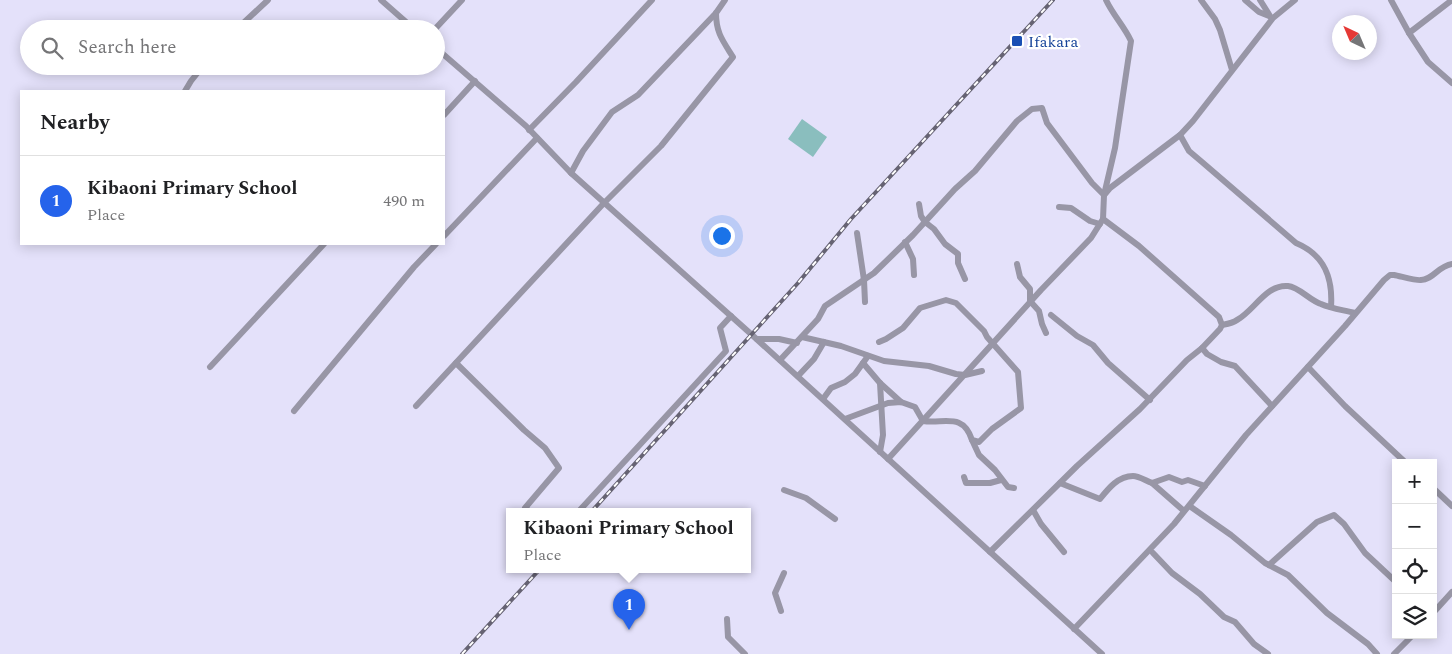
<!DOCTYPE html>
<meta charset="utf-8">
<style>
:root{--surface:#fff;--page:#f2f2f2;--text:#202124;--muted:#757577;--line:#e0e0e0;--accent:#2563eb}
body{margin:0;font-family:Spectral,serif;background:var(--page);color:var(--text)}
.controls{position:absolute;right:15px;bottom:15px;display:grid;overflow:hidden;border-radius:0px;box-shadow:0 2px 12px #0003}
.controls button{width:45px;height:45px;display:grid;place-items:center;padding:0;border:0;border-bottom:1px solid var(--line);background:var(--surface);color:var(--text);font:25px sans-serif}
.compass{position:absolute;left:1332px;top:15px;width:45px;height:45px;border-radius:50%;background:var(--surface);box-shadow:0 2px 12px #0003;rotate:316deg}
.you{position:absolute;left:721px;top:235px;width:18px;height:18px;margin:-12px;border:4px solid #fff;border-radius:50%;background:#1a73e8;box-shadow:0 0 0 8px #1a73e833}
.badge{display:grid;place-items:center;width:32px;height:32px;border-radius:50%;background:var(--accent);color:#fff;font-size:16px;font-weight:700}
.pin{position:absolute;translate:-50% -41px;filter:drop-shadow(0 1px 2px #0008)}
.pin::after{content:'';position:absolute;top:26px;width:18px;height:15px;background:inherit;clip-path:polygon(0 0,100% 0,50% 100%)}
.popup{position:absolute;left:506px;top:508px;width:245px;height:65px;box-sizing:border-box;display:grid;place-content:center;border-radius:0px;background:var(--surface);filter:drop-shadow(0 1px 4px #0005);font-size:16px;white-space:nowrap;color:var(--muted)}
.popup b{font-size:19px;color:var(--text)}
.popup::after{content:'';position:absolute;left:50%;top:100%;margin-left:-10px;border:10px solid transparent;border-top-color:var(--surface)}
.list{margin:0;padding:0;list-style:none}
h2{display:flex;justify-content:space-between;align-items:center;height:65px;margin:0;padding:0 20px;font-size:21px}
h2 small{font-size:16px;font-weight:400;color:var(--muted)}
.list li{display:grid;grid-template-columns:32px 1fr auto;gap:15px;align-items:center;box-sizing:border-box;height:90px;padding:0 20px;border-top:1px solid var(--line)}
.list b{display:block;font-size:19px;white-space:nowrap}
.list p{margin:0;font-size:16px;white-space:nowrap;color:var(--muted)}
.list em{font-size:16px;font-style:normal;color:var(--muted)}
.icon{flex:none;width:28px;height:28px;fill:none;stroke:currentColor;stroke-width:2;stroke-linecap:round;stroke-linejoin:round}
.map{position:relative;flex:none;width:1452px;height:654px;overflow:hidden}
.search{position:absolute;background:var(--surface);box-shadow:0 2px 12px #0003;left:20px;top:20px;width:425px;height:55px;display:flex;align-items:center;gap:12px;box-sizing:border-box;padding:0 18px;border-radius:28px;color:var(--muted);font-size:19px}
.panel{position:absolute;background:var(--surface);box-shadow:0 2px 12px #0003;left:20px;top:90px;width:425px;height:155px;border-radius:0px}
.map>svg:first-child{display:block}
.water{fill:#8abebe}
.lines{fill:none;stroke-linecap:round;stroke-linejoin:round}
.street{stroke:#9896a6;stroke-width:6}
.rail-casing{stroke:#666373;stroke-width:4}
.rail{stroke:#fff;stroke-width:2;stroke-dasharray:5.5;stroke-linecap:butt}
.transit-dot{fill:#1a4fb4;stroke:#fff;stroke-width:2}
.labels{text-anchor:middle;stroke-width:4.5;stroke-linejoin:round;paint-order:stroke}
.transit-label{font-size:16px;fill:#164399;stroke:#fff;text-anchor:start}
</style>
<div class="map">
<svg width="1452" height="654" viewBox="0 0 1452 654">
<rect width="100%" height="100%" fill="#e4e1fa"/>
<path class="water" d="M802 119 827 137 813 157 788 139Z"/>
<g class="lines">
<g class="street">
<path d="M381 0 414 29"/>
<path d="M1201 0 1215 19 1220 30 1232 70"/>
<path d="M1245 0 1259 12 1269 16"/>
<path d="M1260 0 1270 16"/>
<path d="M1391 0 1409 33 1452 0"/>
<path d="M237 29 268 0"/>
<path d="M435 29 462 0"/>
<path d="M1409 33 1428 62 1452 83"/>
<path d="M436 48 526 126 571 173 751 334 1102 654"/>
<path d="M185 91 191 81 203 66"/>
<path d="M444 115 475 81"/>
<path d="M529 130 576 82 652 0"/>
<path d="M1180 135 1189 151 1202 162 1296 243C1325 255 1333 278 1331 307"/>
<path d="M571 173 583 151 612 112 638 95 716 13 725 0"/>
<path d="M1105 194 1110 188 1180 135 1193 121 1273 18 1295 0"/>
<path d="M919 204 921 216 925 222 934 229 945 244 958 254V263L965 279"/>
<path d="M1059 207 1071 208 1090 221 1100 224"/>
<path d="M1103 219 1139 246 1219 317 1222 325 1220 329 1202 348 1207 354 1221 362 1235 366 1272 406"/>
<path d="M857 233 864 280 865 302"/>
<path d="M444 236 537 138"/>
<path d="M905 242 913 259 914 275"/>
<path d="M1017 264 1020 277 1030 289V301L1039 311 1042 324 1046 333"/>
<path d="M1051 315 1077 336 1093 345 1108 363 1150 400"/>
<path d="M1222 325C1227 324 1233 323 1237 320 1254 311 1266 284 1288 286 1299 287 1309 300 1321 304 1332 309 1344 310 1355 313"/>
<path d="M802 337 841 346 884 361 929 366 956 374 965 375 982 371"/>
<path d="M757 339H779L797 343"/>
<path d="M780 360 818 319 825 306 874 273 913 235 955 189 975 171 1017 121 1032 109 1042 108 1047 123 1092 183 1104 195"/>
<path d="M456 363 524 430 545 448 559 468 525 508 529 511"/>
<path d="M863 363 880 383 901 402"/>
<path d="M210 367 324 244"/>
<path d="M1308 367 1345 406 1406 463"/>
<path d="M798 376 814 359 824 342"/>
<path d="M823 399 831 388 845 382 855 374 868 356"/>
<path d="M416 406 604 203 661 146 733 57C723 41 716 33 716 13"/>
<path d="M294 411 414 267 436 244"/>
<path d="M845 419 888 403 901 402 915 407 923 421C944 424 963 412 972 440L979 442 992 429 1021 408 1018 372 987 337 984 331 956 303 946 300 920 308 903 328 886 339 879 342"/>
<path d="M972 440 979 455 995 470 1008 487 1014 488"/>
<path d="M880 452 883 435 880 383"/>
<path d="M888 459 1041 290 1091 238 1103 219 1104 195 1115 148 1131 41C1124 26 1113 15 1106 0"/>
<path d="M964 477 966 483H990L1001 480"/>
<path d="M1060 483 1100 499C1108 489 1118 476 1133 476 1139 476 1146 481 1152 483L1169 477 1182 482 1188 480 1205 486"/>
<path d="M1152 483 1184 511"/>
<path d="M1433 488 1452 506"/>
<path d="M784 490 806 498 835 519"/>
<path d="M1191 507 1231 535 1265 563 1288 575 1327 613 1368 644 1377 654"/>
<path d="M1033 510 1041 524 1064 552"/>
<path d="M579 511 726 351 720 328 731 316"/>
<path d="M990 552 1077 466 1140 409 1187 360 1202 348"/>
<path d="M1153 553 1172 573 1200 594 1224 617 1235 622 1254 644 1268 654"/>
<path d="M1269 565 1317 522 1334 515 1344 524 1365 553 1396 582"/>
<path d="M781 611 775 593 784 573"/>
<path d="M1433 613 1452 592"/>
<path d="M727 619 728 637 745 654"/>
<path d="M1074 629 1174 524 1246 435 1345 326 1384 280 1390 275H1394C1400 276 1417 281 1421 280 1433 280 1438 266 1452 264"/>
<path d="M1394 654 1413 635"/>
</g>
<g class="rail-casing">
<g id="rail">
<path d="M592 511 798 283 851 219 1053 0"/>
<path d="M462 654 540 569"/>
</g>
</g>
<use href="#rail" class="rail"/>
</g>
<rect class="transit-dot" x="1011" y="35" width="12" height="12" rx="2.5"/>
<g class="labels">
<g class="transit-label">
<text x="1028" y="47">Ifakara</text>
</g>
</g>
</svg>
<div class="controls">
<button>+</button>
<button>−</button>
<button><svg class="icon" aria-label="locate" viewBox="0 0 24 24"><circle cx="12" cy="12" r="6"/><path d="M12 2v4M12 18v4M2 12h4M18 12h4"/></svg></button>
<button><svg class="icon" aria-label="layers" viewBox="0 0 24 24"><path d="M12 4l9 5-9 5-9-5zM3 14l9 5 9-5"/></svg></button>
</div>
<svg class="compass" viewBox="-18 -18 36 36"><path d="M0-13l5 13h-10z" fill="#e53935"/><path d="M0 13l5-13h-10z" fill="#757577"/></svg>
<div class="you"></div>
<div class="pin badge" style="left:629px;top:630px">1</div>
<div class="popup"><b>Kibaoni Primary School</b>Place</div>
<div class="search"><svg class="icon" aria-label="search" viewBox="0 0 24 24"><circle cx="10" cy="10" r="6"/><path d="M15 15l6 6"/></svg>Search here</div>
<section class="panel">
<h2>Nearby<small></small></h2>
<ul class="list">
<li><span class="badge">1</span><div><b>Kibaoni Primary School</b><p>Place</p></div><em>490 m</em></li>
</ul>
</section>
</div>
